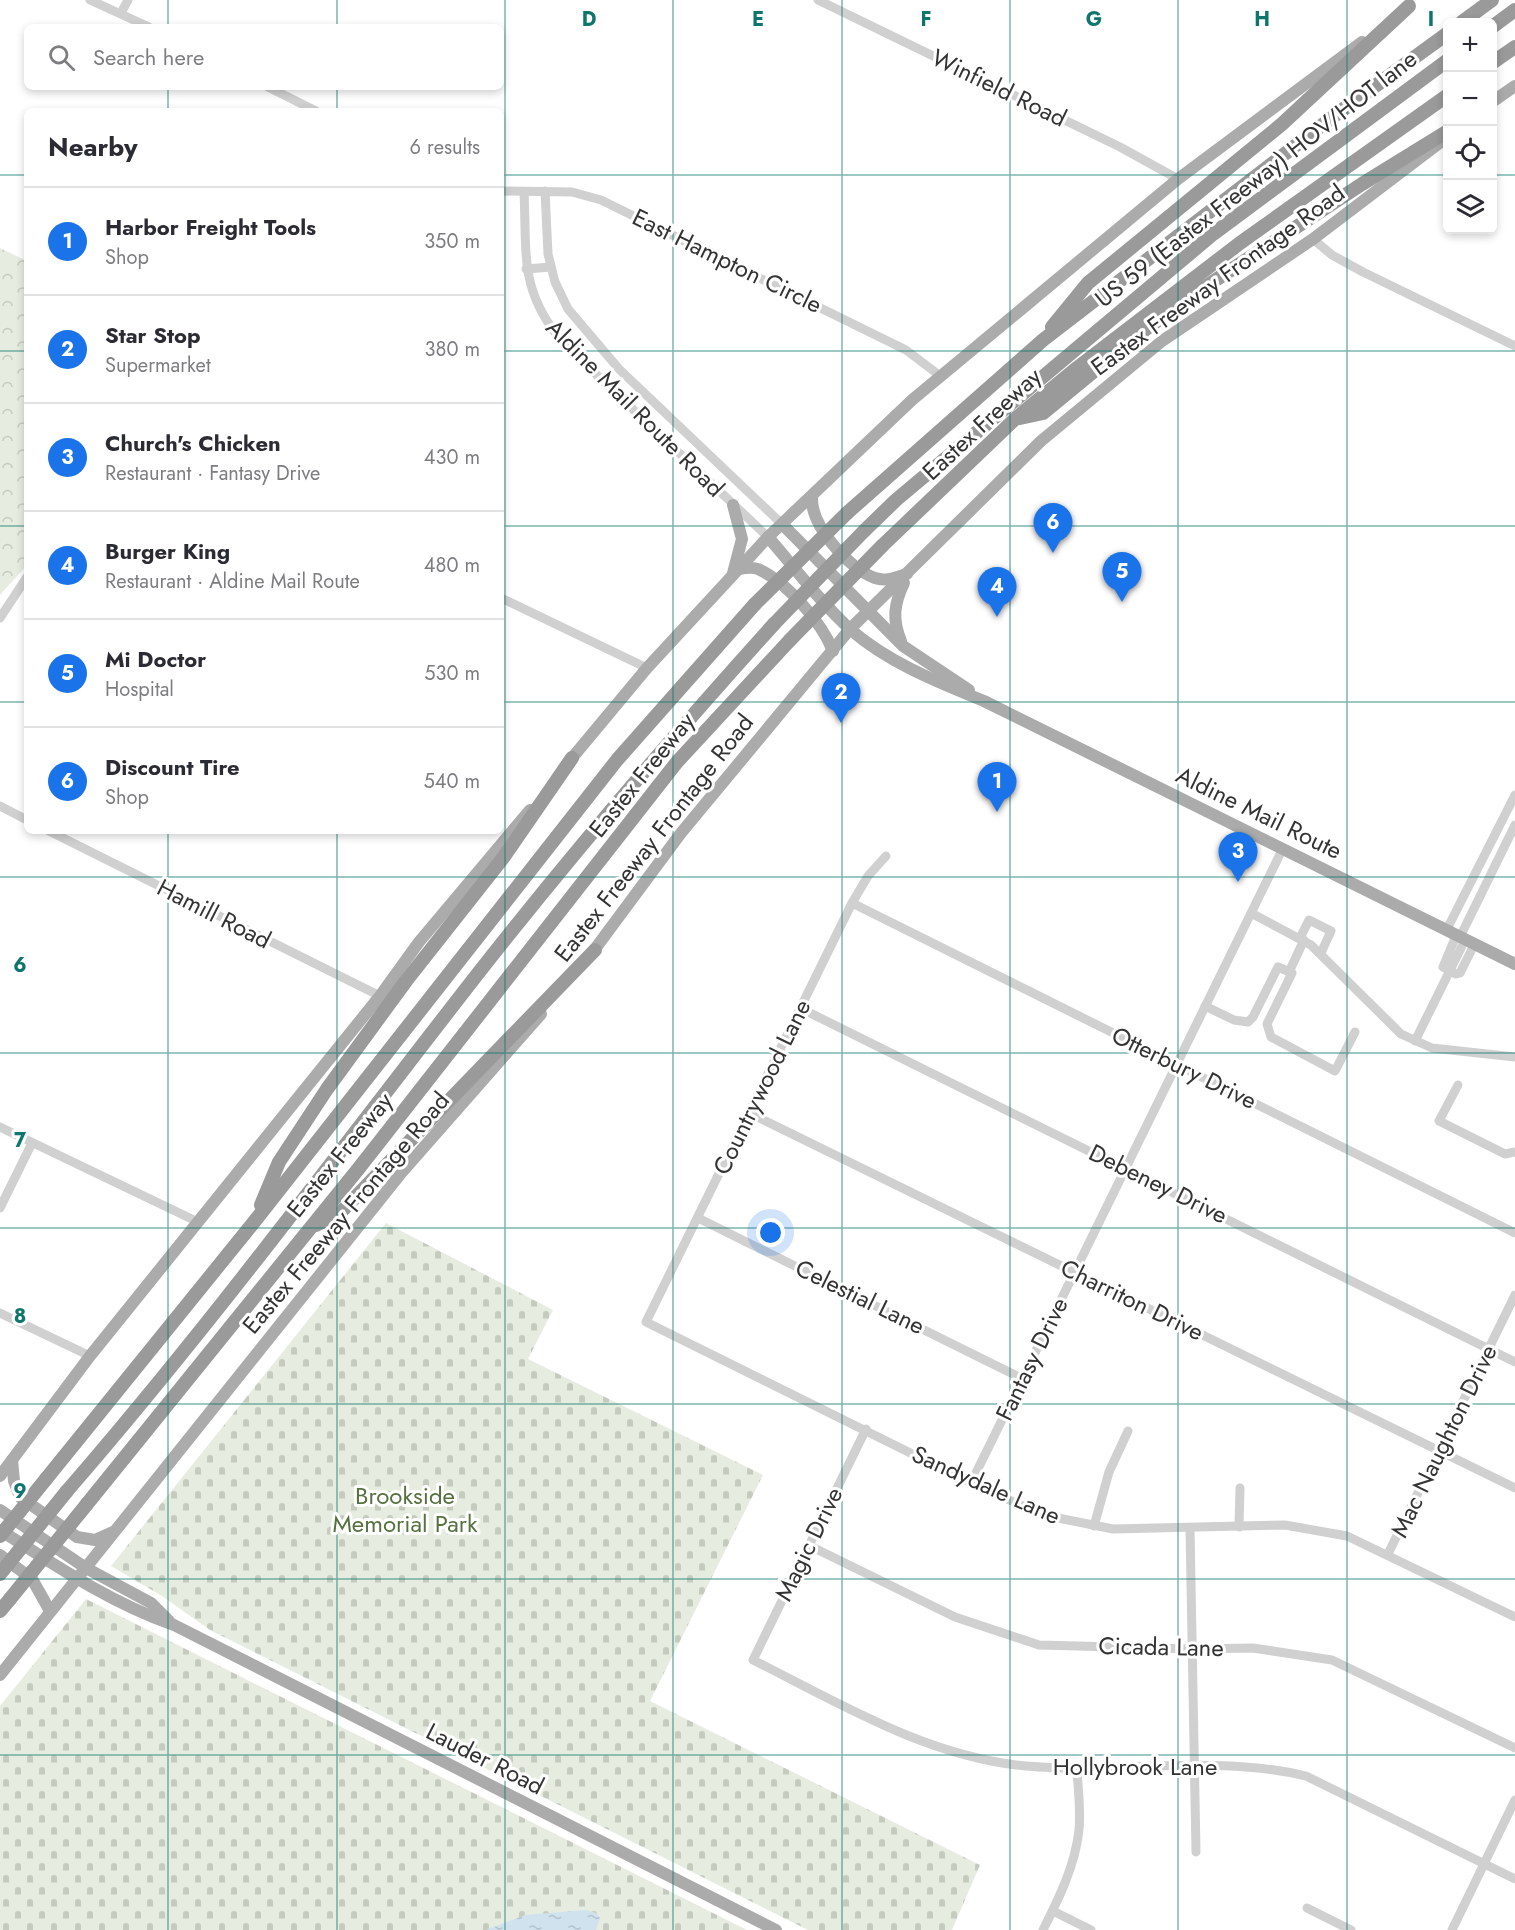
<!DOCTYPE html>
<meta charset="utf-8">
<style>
:root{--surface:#fff;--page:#f7f7f7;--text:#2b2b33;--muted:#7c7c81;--line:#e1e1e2;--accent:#1a73e8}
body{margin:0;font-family:Jost,sans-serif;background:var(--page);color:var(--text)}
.controls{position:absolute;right:18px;top:18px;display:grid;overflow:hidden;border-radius:9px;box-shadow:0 3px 9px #0003}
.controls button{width:54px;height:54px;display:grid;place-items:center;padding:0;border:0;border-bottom:2px solid var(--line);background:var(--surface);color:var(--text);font:30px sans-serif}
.you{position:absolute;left:771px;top:1233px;width:21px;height:21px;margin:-15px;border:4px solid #fff;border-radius:50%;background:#1a73e8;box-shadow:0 0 0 9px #1a73e833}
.badge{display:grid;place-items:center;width:39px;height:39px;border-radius:50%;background:var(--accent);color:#fff;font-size:20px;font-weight:700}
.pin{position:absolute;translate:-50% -50px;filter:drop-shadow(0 2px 3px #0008)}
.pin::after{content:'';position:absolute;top:32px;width:21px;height:18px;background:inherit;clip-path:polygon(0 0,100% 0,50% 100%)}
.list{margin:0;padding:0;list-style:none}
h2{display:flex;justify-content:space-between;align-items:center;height:78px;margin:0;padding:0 24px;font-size:26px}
h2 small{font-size:20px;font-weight:400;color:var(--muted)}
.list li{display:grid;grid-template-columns:39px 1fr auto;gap:18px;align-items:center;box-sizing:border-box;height:108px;padding:0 24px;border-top:2px solid var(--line)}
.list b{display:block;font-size:22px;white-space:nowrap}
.list p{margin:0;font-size:20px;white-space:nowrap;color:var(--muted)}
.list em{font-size:20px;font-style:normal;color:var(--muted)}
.icon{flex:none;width:33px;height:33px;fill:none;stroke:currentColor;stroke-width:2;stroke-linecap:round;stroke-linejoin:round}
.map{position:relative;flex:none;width:1515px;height:1930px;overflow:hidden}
.search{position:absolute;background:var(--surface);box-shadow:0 3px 9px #0003;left:24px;top:24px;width:480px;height:66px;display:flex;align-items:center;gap:15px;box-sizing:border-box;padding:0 21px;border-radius:9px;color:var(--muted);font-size:22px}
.panel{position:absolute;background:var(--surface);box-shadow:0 3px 9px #0003;left:24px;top:108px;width:480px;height:726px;border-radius:9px}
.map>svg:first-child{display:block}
.forest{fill:url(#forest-crowns)}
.cemetery{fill:url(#cemetery-stones)}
.water{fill:url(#water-ripples)}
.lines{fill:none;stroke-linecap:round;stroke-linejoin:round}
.minor{stroke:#d0d0d0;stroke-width:9}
.major{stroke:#ababab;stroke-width:12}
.highway{stroke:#9a9a9a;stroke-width:14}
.highway-bridge{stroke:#9a9a9a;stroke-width:14}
.grid{fill:none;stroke:#0f766e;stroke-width:1.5;stroke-opacity:0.55}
.labels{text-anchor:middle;stroke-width:6;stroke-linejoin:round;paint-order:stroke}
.street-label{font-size:24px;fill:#333;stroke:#fff}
.park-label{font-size:24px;fill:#56703f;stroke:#fff}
.grid-label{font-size:20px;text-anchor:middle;font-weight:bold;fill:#0f766e;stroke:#fff;stroke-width:6;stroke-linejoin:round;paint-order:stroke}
</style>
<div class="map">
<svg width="1515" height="1930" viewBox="0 0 1515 1930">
<defs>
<pattern id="forest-crowns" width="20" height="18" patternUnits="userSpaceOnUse" patternTransform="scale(1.5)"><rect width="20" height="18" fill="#e6ecdf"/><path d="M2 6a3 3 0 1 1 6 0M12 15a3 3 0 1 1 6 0" fill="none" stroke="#c6cbc0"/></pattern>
<pattern id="cemetery-stones" width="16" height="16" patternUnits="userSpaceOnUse" patternTransform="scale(1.5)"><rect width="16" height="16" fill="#e6ecdf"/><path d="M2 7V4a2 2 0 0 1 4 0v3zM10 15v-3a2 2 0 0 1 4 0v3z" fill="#c6cbc0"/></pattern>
<pattern id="water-ripples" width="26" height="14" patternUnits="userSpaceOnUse" patternTransform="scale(1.5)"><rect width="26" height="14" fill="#cfe2ee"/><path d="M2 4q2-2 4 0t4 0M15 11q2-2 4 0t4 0" fill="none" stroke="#b2c2cd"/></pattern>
</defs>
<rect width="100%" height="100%" fill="#fff"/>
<path class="forest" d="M0 248 27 261V565L0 595Z"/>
<g class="cemetery">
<path d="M386 1223 553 1310 528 1359 763 1475 650 1701 980 1865 952 1930H808L210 1630 162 1596 111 1566Z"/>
<path d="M86 1599 747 1930H0V1706Z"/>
</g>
<path class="water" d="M586 1910 596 1913 600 1918 596 1930H486L525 1915Z"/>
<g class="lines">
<g class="minor">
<path d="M90 0 149 27"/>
<path d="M818 0 1120 147 1178 179"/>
<path d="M121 13 128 0"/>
<path d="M268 87 316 111"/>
<path d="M501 191 572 192 601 200 906 350 939 375"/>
<path d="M545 191 548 254 555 282 568 309 619 369 782 524"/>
<path d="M524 192C527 257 519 291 564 344L768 537"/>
<path d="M1313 239 1332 255 1363 272 1515 346"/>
<path d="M526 269 551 267"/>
<path d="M501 598 647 668"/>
<path d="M0 618 27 577"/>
<path d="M0 806 27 820"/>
<path d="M49 831 380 996"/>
<path d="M886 856 868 876 852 903 646 1322 971 1483 1043 1515 1113 1529 1285 1525 1347 1536 1515 1617"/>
<path d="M852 903 1515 1233"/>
<path d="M1251 913 1311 945 1401 1034 1432 1048 1515 1057"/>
<path d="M1446 931 1515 795"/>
<path d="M1456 936 1443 967 1456 974 1460 973 1474 945"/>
<path d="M1460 937 1515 825"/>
<path d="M1300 938 1309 920 1331 931 1321 953"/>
<path d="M1289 972 1304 940"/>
<path d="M1205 1006 1234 1020 1248 1022 1253 1017 1278 967 1292 973 1267 1024 1271 1037 1335 1071 1355 1032"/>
<path d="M800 1008 1515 1362"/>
<path d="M1415 1041 1465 940"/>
<path d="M1458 1085 1439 1121 1505 1154 1515 1152"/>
<path d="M749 1113 1515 1488"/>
<path d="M0 1127 198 1222"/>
<path d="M0 1208 32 1143"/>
<path d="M698 1218 1021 1378"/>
<path d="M0 1313 90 1356"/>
<path d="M866 1429 753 1660C839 1703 927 1757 1026 1766 1118 1774 1215 1754 1306 1776L1515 1879"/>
<path d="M971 1483 1283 848"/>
<path d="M1094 1526 1109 1472 1128 1431"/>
<path d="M1239 1527 1240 1488"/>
<path d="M1190 1529 1196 1852"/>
<path d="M808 1545 955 1617 1039 1645 1192 1649 1253 1648 1332 1660 1515 1748"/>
<path d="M1388 1554 1515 1295"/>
<path d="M1307 1908 1351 1930"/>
<path d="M1053 1911 1091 1930"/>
<path d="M1043 1930C1059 1898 1075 1866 1079 1830 1081 1810 1078 1789 1077 1769"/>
<path d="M1452 1930 1515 1800"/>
</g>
<g class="major">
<path d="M1492 102 1515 86"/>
<path d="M812 498C811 526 849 569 875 578 886 582 897 577 907 574"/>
<path d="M782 524 903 646 969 690"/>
<path d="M768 537C795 568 821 603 851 630 889 663 938 682 984 701L1515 964"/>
<path d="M739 569C745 568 753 567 758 569 787 582 822 623 833 651"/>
<path d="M733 573 742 539 733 505"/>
<path d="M901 641C892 619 894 604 904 583"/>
<path d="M567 764 647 668 768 537 912 400 1178 179 1362 42"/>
<path d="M589 957 681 833 850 629 1041 441 1162 341 1313 239 1442 141"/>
<path d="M12 1460 14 1481 20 1497 77 1537 95 1540 113 1532"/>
<path d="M0 1476 90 1356 380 996 419 942 530 810"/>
<path d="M0 1510 86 1568 151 1603 169 1621"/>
<path d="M0 1530C56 1566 111 1603 174 1625L776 1930"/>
<path d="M0 1555 32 1579 50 1611"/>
<path d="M0 1675 402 1172 541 1014"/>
</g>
<g class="highway">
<path d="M1462 22 1492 0"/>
<path d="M1492 27 1515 10"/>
<path d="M1492 63 1515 47"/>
<path d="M1052 327 1088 283 1282 124 1409 6"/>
<path d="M1020 418 1043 413 1134 338 1182 302 1362 184 1448 131"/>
<path d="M847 513 1043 340 1334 116 1448 33"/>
<path d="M864 531 896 500 1213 234 1448 60"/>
<path d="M882 546 1015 419 1077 368 1240 243 1448 95"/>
<path d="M261 1205 279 1162 327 1089 406 981 503 858 572 758"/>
<path d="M316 1225 341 1212 595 950"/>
<path d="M46 1479 254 1222 617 760 755 604"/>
<path d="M67 1491C211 1325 341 1149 476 976 571 855 671 738 774 624"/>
<path d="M87 1504 359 1168 677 762 790 640"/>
<path d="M0 1611 10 1599"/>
</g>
<g class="highway-bridge">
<path d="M755 604 847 513"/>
<path d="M774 624 864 531"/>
<path d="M790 640 882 546"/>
<path d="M0 1536 46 1479"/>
<path d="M0 1574 67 1491"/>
<path d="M10 1599 87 1504"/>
</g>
</g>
<path class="grid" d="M168 0V27M337 0V27M505 0V1930M673 0V1930M842 0V1930M1010 0V1930M1178 0V1930M1347 0V1930M168 87V111M337 87V111M0 175H27M501 175H1448M1492 175H1515M0 351H27M501 351H1515M0 526H27M501 526H1515M0 702H27M501 702H1515M168 831V1930M337 831V1930M0 877H1515M0 1053H1515M0 1228H1515M0 1404H1515M0 1579H1515M0 1755H1515"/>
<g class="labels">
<g class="street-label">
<text transform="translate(999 88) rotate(26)" y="8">Winfield Road</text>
<text transform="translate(1256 179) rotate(-38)" y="8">US 59 (Eastex Freeway) HOV/HOT lane</text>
<text transform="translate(727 261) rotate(26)" y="8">East Hampton Circle</text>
<text transform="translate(1218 280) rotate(-36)" y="8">Eastex Freeway Frontage Road</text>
<text transform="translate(635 408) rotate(45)" y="8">Aldine Mail Route Road</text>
<text transform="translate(982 424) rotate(-43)" y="8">Eastex Freeway</text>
<text transform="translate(642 775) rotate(-51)" y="8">Eastex Freeway</text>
<text transform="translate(1259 813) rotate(26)" y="8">Aldine Mail Route</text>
<text transform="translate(654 838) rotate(-52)" y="8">Eastex Freeway Frontage Road</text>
<text transform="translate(214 914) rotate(27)" y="8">Hamill Road</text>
<text transform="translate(1184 1068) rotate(26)" y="8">Otterbury Drive</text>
<text transform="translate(762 1087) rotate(-64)" y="8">Countrywood Lane</text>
<text transform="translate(340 1155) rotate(-51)" y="8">Eastex Freeway</text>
<text transform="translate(1158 1184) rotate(26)" y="8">Debeney Drive</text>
<text transform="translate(346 1213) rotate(-50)" y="8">Eastex Freeway Frontage Road</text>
<text transform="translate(860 1297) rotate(26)" y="8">Celestial Lane</text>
<text transform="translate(1132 1300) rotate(26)" y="8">Charriton Drive</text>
<text transform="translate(1032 1359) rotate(-64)" y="8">Fantasy Drive</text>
<text transform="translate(1444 1441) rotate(-64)" y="8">Mac Naughton Drive</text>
<text transform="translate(986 1485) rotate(24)" y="8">Sandydale Lane</text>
<text transform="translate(809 1544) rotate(-64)" y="8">Magic Drive</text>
<text transform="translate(1161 1647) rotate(1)" y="8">Cicada Lane</text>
<text transform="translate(485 1759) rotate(27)" y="8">Lauder Road</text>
<text x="1135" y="1775">Hollybrook Lane</text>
</g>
<g class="park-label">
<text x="405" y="1504">Brookside<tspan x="405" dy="28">Memorial Park</tspan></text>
</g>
</g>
<g class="grid-label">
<text x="589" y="26">D</text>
<text x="758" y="26">E</text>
<text x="926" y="26">F</text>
<text x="1094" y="26">G</text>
<text x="1262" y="26">H</text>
<text x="1431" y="26">I</text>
<text x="20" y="972">6</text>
<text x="20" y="1147">7</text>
<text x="20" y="1323">8</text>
<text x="20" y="1498">9</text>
</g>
</svg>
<div class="controls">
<button>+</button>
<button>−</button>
<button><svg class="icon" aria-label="locate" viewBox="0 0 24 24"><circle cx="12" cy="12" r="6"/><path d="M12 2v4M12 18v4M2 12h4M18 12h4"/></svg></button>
<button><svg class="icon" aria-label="layers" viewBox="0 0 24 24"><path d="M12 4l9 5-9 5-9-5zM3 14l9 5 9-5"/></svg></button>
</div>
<div class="you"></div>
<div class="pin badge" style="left:997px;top:812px">1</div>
<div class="pin badge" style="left:841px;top:723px">2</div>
<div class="pin badge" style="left:1238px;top:882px">3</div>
<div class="pin badge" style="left:997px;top:617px">4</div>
<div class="pin badge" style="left:1122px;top:602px">5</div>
<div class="pin badge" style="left:1053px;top:553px">6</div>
<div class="search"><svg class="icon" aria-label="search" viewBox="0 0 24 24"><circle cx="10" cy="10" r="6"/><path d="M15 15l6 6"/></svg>Search here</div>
<section class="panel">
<h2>Nearby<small>6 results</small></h2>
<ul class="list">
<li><span class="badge">1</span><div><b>Harbor Freight Tools</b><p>Shop</p></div><em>350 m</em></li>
<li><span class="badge">2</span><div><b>Star Stop</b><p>Supermarket</p></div><em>380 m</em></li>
<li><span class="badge">3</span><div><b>Church's Chicken</b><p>Restaurant · Fantasy Drive</p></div><em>430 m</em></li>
<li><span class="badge">4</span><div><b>Burger King</b><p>Restaurant · Aldine Mail Route</p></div><em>480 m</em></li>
<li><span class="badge">5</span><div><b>Mi Doctor</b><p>Hospital</p></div><em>530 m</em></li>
<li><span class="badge">6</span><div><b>Discount Tire</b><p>Shop</p></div><em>540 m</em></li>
</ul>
</section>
</div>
